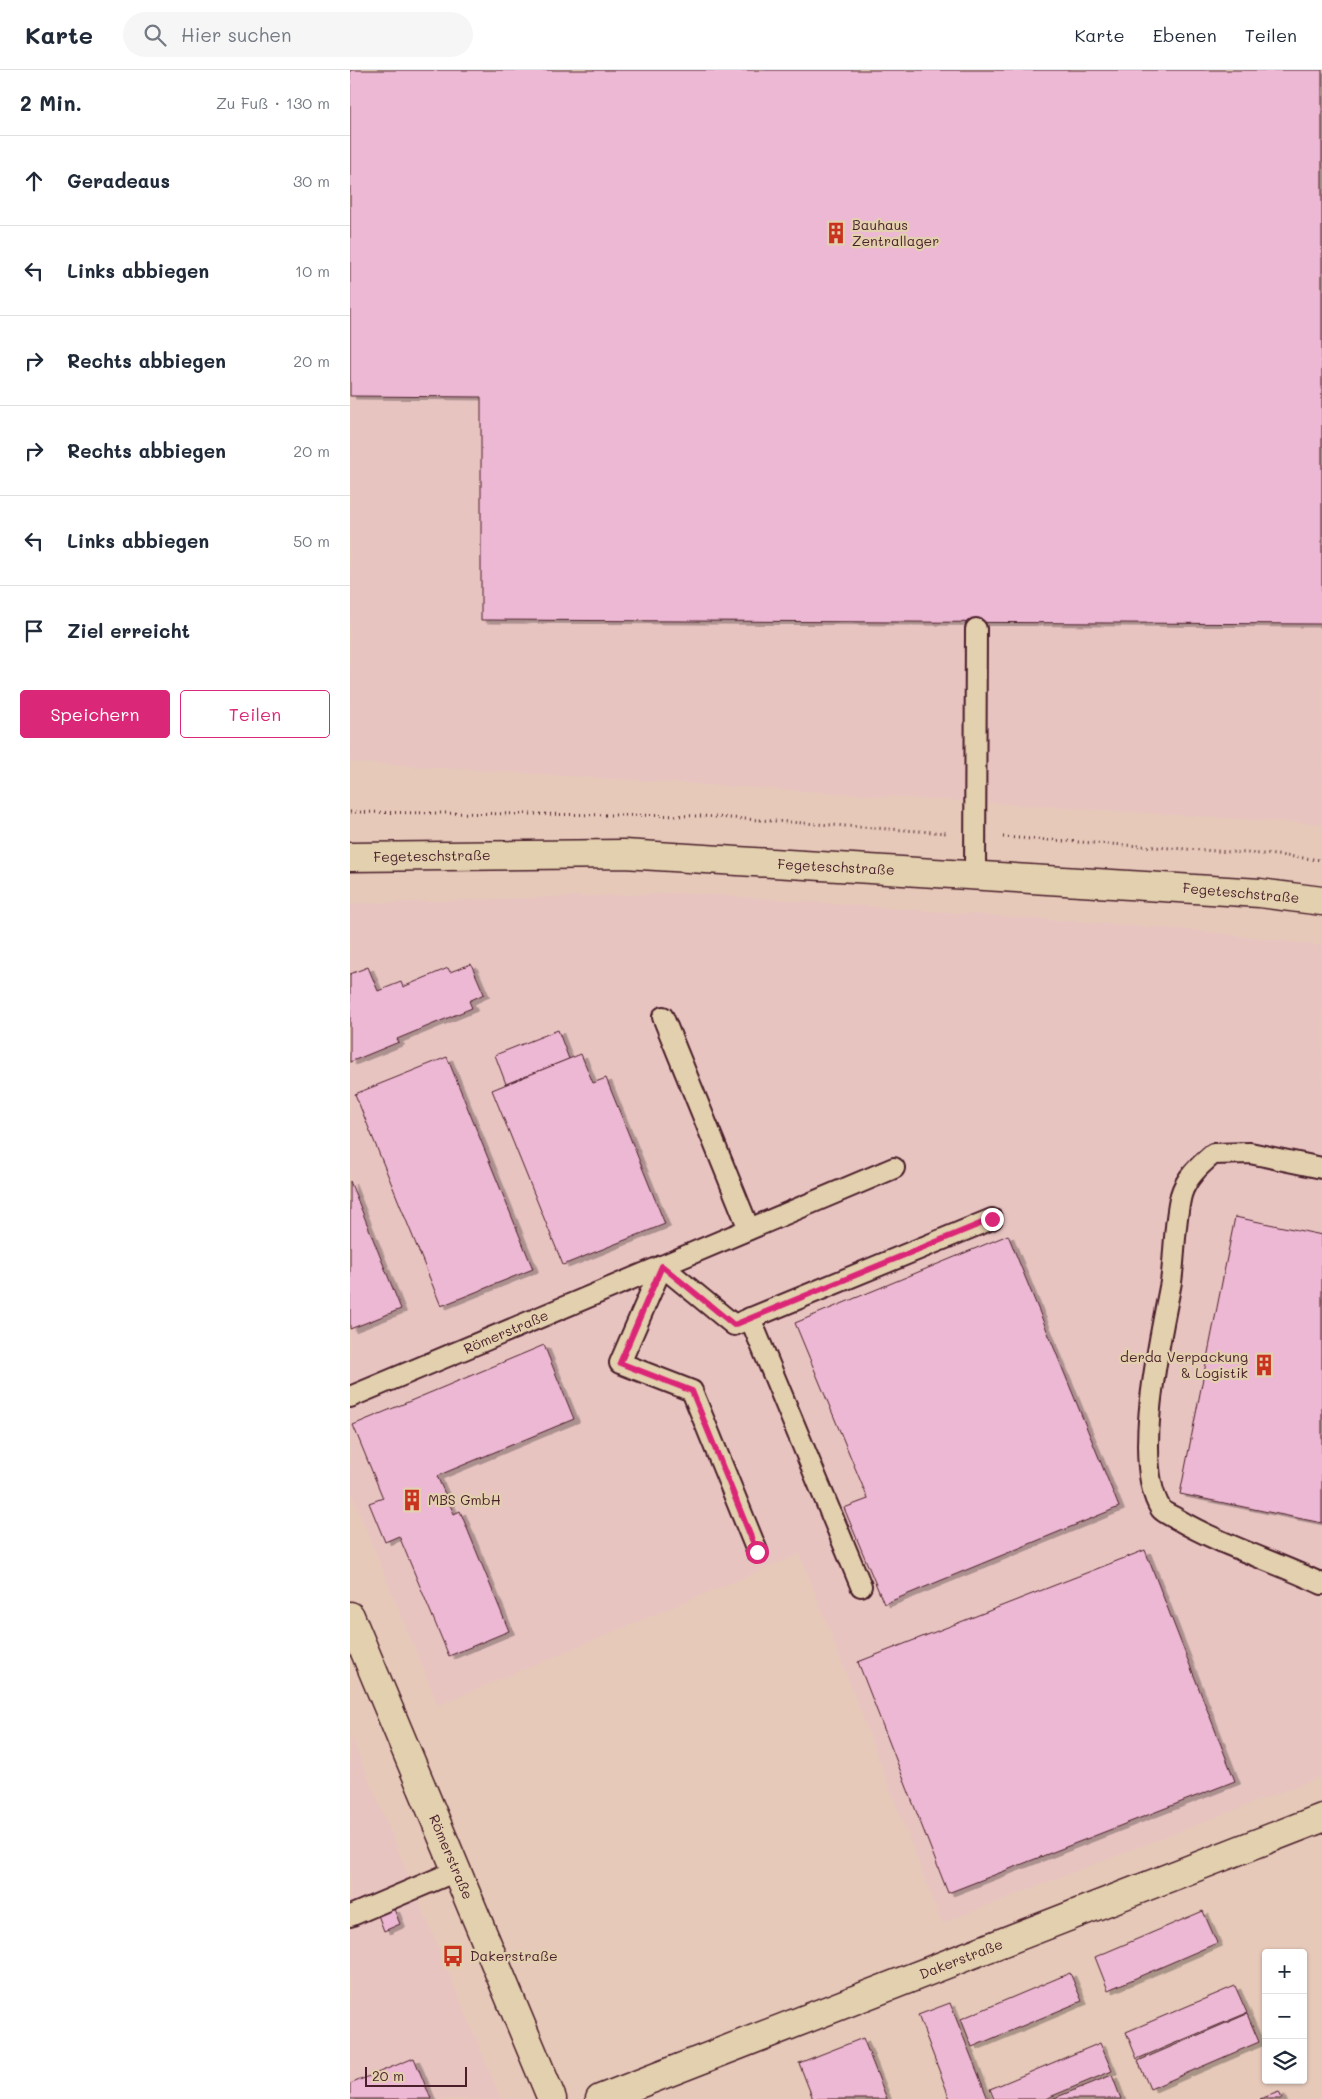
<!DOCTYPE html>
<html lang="de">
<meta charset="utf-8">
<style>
:root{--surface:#fff;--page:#f6f6f7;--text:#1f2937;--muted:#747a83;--line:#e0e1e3;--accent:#db2777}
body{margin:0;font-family:Mali,sans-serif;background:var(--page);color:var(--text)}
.controls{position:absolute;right:15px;bottom:15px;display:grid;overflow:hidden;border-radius:5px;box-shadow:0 1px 4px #0004}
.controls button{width:45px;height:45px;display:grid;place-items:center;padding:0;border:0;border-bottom:1px solid var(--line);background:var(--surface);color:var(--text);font:25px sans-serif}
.scale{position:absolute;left:15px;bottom:12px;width:102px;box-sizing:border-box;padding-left:5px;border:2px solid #4a1f2b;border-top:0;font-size:14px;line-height:18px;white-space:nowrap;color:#4a1f2b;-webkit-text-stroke:4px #e3d0ae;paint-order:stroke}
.stop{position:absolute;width:15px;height:15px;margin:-11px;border:4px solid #db2777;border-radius:50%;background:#fff}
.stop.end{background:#db2777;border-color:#fff;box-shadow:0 1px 5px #0008}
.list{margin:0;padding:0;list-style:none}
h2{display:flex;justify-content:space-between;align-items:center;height:65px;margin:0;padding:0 20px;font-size:21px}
h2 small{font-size:16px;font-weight:400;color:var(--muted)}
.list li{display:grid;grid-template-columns:32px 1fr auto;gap:15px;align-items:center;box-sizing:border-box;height:90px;padding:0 20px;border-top:1px solid var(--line)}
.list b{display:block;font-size:19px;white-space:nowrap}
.list em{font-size:16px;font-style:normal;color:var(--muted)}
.actions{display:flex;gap:10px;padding:15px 20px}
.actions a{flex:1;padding:11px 0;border:1px solid var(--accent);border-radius:5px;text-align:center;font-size:18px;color:var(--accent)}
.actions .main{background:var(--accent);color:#fff}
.icon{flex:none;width:28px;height:28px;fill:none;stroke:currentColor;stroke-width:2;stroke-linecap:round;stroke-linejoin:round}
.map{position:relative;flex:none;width:972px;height:2029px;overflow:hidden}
header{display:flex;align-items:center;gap:30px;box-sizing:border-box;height:70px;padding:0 25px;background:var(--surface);border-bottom:1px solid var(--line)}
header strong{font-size:24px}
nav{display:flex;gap:28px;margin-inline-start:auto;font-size:18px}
.search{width:350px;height:45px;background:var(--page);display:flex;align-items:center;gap:12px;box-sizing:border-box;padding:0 18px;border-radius:28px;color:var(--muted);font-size:19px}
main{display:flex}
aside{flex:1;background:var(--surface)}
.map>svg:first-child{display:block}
.built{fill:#e8c4c1}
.building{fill:#edb8d3;stroke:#4a1f2b;filter:url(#shadow)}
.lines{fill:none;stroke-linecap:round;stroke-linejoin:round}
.lane-casing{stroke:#4a1f2b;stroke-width:24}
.street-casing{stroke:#4a1f2b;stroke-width:31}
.secondary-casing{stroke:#4a1f2b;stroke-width:31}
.path{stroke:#4a1f2b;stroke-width:3;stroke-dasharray:1 4;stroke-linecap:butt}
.lane{stroke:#e3d0ae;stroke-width:20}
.street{stroke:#e3d0ae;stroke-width:28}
.secondary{stroke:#e3d0ae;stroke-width:28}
.route{stroke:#db2777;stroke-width:6}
.labels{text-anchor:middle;stroke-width:4.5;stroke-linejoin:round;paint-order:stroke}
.poi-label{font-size:14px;fill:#4a1f2b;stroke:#e3d0ae;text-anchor:start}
.street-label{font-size:14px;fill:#4a1f2b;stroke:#e3d0ae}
</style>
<header>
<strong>Karte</strong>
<div class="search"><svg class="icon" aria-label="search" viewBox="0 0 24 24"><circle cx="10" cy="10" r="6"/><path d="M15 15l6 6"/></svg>Hier suchen</div>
<nav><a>Karte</a><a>Ebenen</a><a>Teilen</a></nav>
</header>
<main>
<aside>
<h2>2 Min.<small>Zu Fuß · 130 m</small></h2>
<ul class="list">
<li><svg class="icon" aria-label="ahead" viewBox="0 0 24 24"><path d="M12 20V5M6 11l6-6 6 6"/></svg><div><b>Geradeaus</b></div><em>30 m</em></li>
<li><svg class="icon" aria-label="left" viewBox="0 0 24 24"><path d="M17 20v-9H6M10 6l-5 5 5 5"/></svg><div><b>Links abbiegen</b></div><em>10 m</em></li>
<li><svg class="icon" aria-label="right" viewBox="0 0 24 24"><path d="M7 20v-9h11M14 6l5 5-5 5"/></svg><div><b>Rechts abbiegen</b></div><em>20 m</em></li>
<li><svg class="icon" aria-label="right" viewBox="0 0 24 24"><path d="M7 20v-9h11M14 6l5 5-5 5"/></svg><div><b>Rechts abbiegen</b></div><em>20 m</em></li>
<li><svg class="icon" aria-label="left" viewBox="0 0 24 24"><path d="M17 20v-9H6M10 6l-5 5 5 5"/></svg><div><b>Links abbiegen</b></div><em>50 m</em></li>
<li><svg class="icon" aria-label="arrive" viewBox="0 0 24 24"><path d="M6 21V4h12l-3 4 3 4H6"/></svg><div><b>Ziel erreicht</b></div></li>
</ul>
<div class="actions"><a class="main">Speichern</a><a>Teilen</a></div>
</aside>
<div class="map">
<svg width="972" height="2029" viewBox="0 0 972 2029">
<defs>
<filter id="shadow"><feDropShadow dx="5.5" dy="3" stdDeviation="0" flood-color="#0004"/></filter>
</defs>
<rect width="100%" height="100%" fill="#e6c9b9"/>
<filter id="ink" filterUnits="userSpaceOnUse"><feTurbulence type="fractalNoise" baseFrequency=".02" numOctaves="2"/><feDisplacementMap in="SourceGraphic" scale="10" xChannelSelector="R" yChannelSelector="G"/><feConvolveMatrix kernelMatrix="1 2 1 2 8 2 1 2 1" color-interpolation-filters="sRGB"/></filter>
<g filter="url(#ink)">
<g class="built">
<path d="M0 0H972V754L0 692Z"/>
<path d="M338 823 851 861 972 876V1706L592 1853 450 1484 88 1635 0 1420V834Z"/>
<path d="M0 1664 151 2029H0Z"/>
</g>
<g class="building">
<path d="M0 0H972V554L131 550V327L0 326Z"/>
<path d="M121 894 134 924 119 931 122 938 47 969 49 972 0 992V904L18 897 28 921 51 912 53 917 98 898 100 902Z"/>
<path d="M208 960 219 989 156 1014 145 985Z"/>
<path d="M231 984 243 1013 256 1008 315 1154 213 1195 142 1020Z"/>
<path d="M97 987 183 1199 91 1236 5 1024Z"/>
<path d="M0 1111 51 1239 0 1259Z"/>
<path d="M885 1147 972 1165V1453L830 1424Z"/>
<path d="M658 1165 769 1437 534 1534 494 1438 518 1429 445 1253Z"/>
<path d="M194 1275 224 1349 87 1406 104 1444 110 1441 159 1561 99 1586 49 1466 35 1472 19 1433 33 1428 3 1355Z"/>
<path d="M795 1480 885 1711 598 1823 508 1592Z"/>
<path d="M44 1839 50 1854 34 1861 28 1845Z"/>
<path d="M853 1841 867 1873 758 1920 745 1887Z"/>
<path d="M720 1903 732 1931 622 1977 611 1949Z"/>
<path d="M885 1916 897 1943 787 1989 776 1962Z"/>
<path d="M600 1933 638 2029H600L568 1945Z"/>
<path d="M897 1944 909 1972 800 2019 788 1991Z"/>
<path d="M513 1968 537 2029H463L449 1993Z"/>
<path d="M750 1973 762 2001 695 2029H644L640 2019Z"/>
<path d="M64 1988 81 2029H0V2014Z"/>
<path d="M762 2005 771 2029H702Z"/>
<path d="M929 2022 932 2029H910Z"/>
</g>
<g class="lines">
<g class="lane-casing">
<g id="lane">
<path d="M625 805 626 559"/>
<path d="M313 947 399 1159"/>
<path d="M544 1098 312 1196 384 1255 642 1149"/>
<path d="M972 1098 900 1083 863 1084C849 1096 836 1108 831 1125 824 1153 825 1184 821 1212 811 1266 781 1393 811 1439 814 1443 822 1446 827 1449 873 1476 924 1491 972 1514"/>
<path d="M312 1196 270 1293 342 1321 407 1481"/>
<path d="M400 1248 511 1516"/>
<path d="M0 1327 312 1196"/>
<path d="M0 1846 106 1801"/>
</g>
</g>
<g class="street-casing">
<g id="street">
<path d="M0 1546 202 2029"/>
<path d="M250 2029 972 1748"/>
</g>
</g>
<g class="secondary-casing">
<path id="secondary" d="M0 787 274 784 910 823 972 831"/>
</g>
<g class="path">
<path d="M0 742 352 746 597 763"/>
<path d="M653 767 927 785 972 790"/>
</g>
<use href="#lane" class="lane"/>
<use href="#street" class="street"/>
<use href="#secondary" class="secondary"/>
</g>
</g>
<g class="lines" filter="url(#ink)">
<path class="route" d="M407 1482 342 1321 270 1293 312 1196 384 1255 642 1149"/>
</g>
<defs>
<g id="building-bare" transform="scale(1.725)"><path d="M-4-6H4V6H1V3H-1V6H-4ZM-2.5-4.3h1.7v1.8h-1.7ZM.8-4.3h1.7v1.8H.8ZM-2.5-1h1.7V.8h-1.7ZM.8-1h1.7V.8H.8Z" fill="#c8321e" stroke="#e3d0ae" stroke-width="2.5" paint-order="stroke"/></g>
<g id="bus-bare" transform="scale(1.725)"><path d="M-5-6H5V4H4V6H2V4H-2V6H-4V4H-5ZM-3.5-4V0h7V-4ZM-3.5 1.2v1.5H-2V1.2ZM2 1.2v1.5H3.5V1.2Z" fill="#c8321e" stroke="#e3d0ae" stroke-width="2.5" paint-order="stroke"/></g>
</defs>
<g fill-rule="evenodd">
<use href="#building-bare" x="486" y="163"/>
<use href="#building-bare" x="914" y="1295"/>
<use href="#building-bare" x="62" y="1430"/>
<use href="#bus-bare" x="103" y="1886"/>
</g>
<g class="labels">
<g class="poi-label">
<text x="502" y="160">Bauhaus<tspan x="502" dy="16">Zentrallager</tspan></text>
<text x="898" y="1292" text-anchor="end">derda Verpackung<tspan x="898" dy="16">&amp; Logistik</tspan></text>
<text x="78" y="1435">MBS GmbH</text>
<text x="120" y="1891">Dakerstraße</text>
</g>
<g class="street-label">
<text transform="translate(82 786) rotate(-1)" y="5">Fegeteschstraße</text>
<text transform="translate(486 797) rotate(3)" y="5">Fegeteschstraße</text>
<text transform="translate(891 823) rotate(5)" y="5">Fegeteschstraße</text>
<text transform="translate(156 1262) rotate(-23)" y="5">Römerstraße</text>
<text transform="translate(101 1787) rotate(67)" y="5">Römerstraße</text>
<text transform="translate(611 1889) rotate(-21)" y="5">Dakerstraße</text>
</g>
</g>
</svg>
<div class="controls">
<button>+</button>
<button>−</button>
<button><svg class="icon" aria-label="layers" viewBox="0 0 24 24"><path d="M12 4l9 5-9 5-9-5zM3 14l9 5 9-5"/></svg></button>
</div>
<div class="scale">20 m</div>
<div class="stop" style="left:407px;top:1482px"></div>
<div class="stop end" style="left:642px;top:1149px"></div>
</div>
</main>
